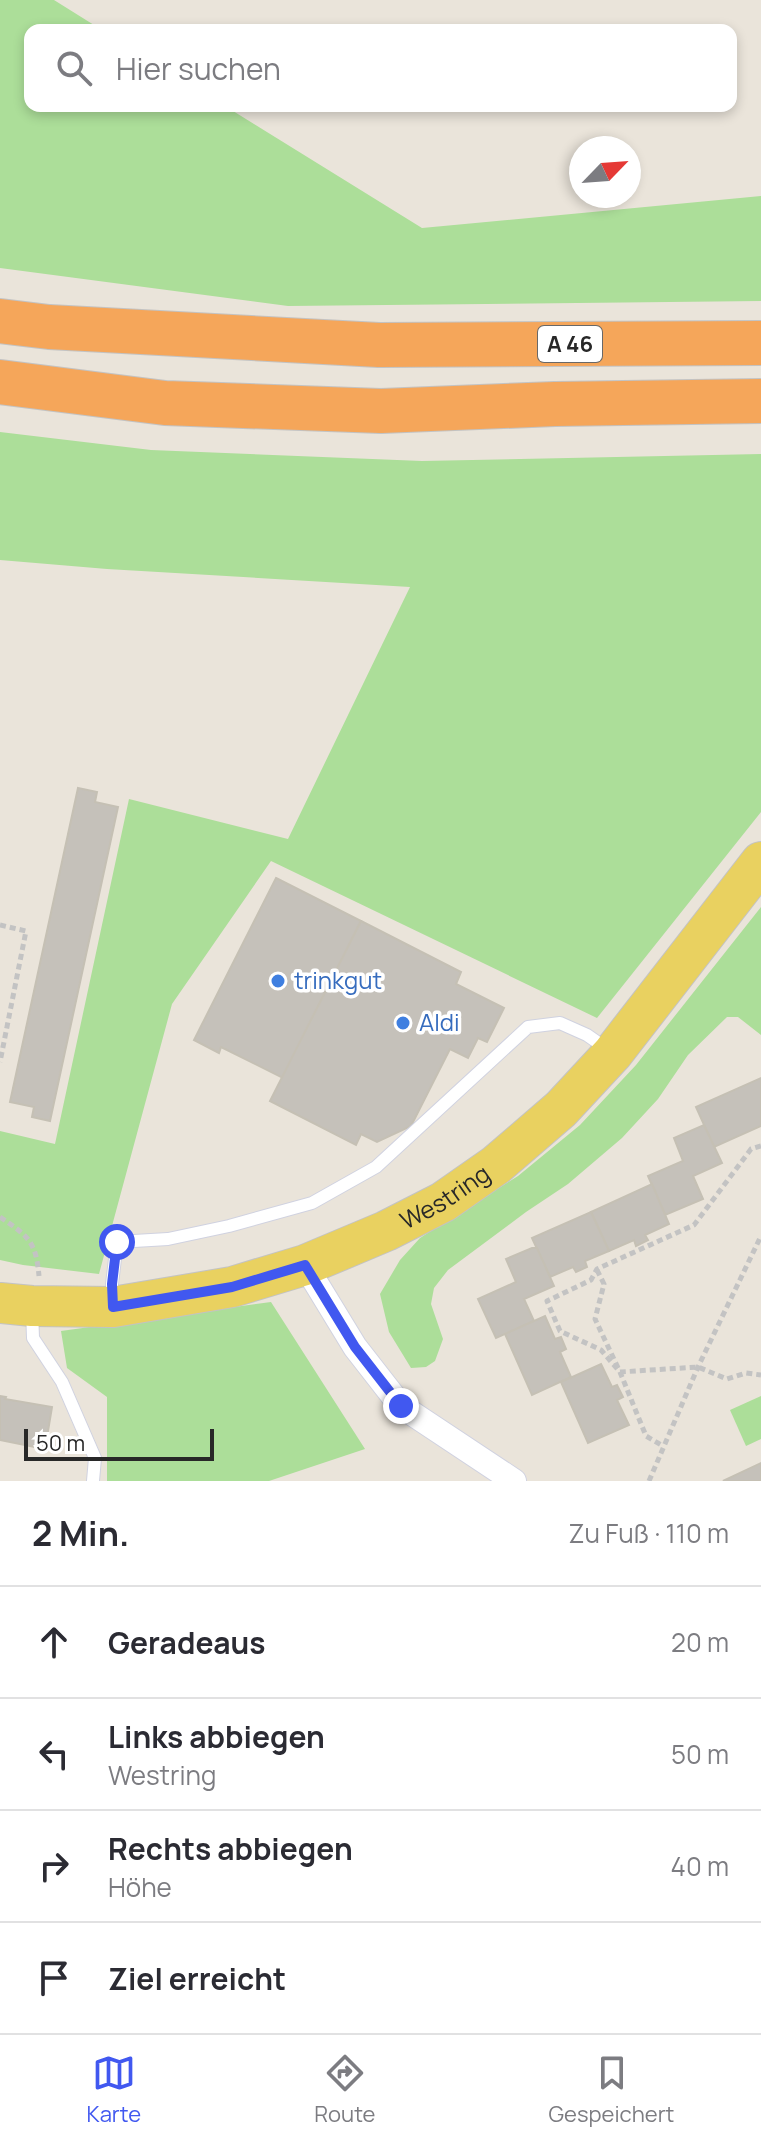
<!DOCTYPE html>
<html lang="de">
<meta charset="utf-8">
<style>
:root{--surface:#fff;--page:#f2f2f3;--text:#2b2b33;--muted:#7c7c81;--line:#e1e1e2;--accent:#4158f0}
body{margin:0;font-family:Manrope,sans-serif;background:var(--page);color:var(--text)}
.compass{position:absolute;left:569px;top:136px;width:72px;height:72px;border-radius:50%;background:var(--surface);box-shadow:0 4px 12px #0003;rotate:65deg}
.scale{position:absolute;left:24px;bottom:20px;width:190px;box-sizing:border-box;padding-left:8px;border:4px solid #282828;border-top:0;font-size:22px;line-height:28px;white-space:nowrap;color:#282828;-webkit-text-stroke:6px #fff;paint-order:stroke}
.stop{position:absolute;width:24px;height:24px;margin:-18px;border:6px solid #4158f0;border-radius:50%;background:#fff}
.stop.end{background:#4158f0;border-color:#fff;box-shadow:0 2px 8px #0008}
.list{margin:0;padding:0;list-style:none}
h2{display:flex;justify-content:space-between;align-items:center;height:104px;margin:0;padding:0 32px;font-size:34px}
h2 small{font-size:26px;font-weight:400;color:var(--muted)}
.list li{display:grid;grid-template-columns:52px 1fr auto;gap:24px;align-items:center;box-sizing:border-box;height:112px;padding:0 32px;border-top:2px solid var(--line)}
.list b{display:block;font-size:30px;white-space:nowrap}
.list p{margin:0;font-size:26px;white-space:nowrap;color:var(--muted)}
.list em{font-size:26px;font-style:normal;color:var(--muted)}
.icon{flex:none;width:44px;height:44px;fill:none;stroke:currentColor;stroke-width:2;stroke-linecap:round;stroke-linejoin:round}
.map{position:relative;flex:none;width:761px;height:1481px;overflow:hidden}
.search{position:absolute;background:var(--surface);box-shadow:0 4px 12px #0003;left:24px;right:24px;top:24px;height:88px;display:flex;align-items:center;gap:20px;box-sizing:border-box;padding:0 28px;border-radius:16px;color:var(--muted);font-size:30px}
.sheet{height:552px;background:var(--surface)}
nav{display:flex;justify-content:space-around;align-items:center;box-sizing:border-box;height:112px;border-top:2px solid var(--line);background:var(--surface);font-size:22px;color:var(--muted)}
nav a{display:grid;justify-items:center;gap:4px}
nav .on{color:var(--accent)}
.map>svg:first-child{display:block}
.green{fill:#acde99}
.building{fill:#c5c1ba;stroke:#c5c0b4;stroke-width:2}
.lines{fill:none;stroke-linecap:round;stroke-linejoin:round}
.service-casing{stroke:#d0d2e0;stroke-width:14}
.minor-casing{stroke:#d0d2e0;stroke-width:26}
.primary-casing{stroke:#c3c3c3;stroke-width:42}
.motorway-casing{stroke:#c3c3c3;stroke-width:46}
.path{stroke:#c3c3c3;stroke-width:5;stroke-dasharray:6 4;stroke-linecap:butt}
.service{stroke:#fff;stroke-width:12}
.minor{stroke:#fff;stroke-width:24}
.primary{stroke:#e9d160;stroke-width:40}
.motorway{stroke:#f5a65a;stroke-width:44}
.route{stroke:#4158f0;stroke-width:10}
.shop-dot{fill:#3f7fe0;stroke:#fff;stroke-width:3}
.labels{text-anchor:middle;stroke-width:7;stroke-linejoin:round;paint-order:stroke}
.shield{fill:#fff;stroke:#686868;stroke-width:2}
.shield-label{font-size:22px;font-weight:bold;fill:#282828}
.shop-label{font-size:24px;fill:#366cbe;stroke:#fff;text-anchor:start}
.street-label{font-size:24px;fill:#282828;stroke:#fff}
</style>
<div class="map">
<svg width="761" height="1481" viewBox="0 0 761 1481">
<rect width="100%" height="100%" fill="#eae4da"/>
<g class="green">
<path d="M0 0H54L102 30H30V106H225L422 228 761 196V301L288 306 0 268Z"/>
<path d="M0 432 151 450 422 461 761 454V812L597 1018 271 861 172 1004 99 1274 23 1265 0 1260V1131L55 1144 129 799 288 839 410 587 107 569 0 560Z"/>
<path d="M761 907V1035L738 1017H727L688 1055 658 1099 622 1138 568 1184 526 1212 448 1270 434 1288 431 1304 443 1339 435 1361 426 1367 411 1368 389 1332 380 1294 400 1260 420 1238 518 1176 580 1125 636 1065Z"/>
<path d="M271 1302 365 1449 269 1481H107V1397L67 1368 61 1331Z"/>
<path d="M761 1396V1439L746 1446 730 1410Z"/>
</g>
<g class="building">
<path d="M78 788 97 792 95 802 118 807 50 1121 32 1117 34 1107 10 1102Z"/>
<path d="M276 878 361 921 283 1078 221 1047 219 1053 194 1040Z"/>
<path d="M361 921 461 972 456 984 504 1008 487 1042 478 1038 468 1058 450 1049 411 1126 377 1142 361 1134 356 1145 270 1101Z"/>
<path d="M761 1078V1126L714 1147 696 1107Z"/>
<path d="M704 1125 722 1163 693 1176 703 1199 665 1215 648 1176 683 1161 674 1138Z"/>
<path d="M652 1184 669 1224 645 1235 648 1240 636 1246 634 1240 609 1251 591 1212Z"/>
<path d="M591 1212 609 1251 585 1261 587 1267 576 1272 573 1267 550 1277 532 1238Z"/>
<path d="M532 1248H537L554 1286 524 1299 534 1321 496 1338 478 1299 516 1282 506 1259Z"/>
<path d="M545 1316 555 1339 561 1337 566 1349 560 1352 571 1377 532 1395 505 1334Z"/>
<path d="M601 1364 612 1387 617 1385 623 1397 617 1400 629 1425 588 1443 561 1382Z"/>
<path d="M0 1396 6 1397 5 1399 52 1407 45 1449 0 1440Z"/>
<path d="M761 1463V1481H723Z"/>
</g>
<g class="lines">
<g class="service-casing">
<g id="service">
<path d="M113 1301 112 1284 117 1242 168 1239 229 1226 312 1203 376 1167 528 1027 560 1023 587 1035 607 1049"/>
<path d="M32 1310 33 1338 62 1382 95 1458 93 1481"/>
</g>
</g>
<g class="minor-casing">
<path id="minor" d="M305 1265 355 1347 401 1406 514 1481"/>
</g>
<g class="primary-casing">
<g id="primary">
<path id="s1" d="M0 1303 32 1306 113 1307 232 1287 305 1265 386 1231 443 1202 496 1165 561 1109 613 1053 761 862"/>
</g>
</g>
<g class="motorway-casing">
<g id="motorway">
<path d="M0 321 49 327 379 345 761 343"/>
<path d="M0 382 165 403 381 411 555 404 761 401"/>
</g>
</g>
<g class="path">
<path d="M0 925 26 931 0 1062"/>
<path d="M761 1146 751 1149 694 1225 597 1269 591 1280 547 1301 560 1331 601 1350 620 1372 698 1367 727 1379 746 1373 761 1375"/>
<path d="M0 1217C28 1236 36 1241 39 1276"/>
<path d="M597 1270 604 1284 595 1319 620 1372 646 1436 663 1446"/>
<path d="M649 1481 698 1367 761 1236"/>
</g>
<use href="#service" class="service"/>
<use href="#minor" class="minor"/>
<use href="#primary" class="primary"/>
<use href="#motorway" class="motorway"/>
</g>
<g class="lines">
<path class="route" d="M117 1242 112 1284 113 1307 232 1287 305 1265 355 1347 401 1406"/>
</g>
<g class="shop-dot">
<circle cx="278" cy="981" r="8"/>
<circle cx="403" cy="1023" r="8"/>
</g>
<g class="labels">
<rect class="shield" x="538" y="326" width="64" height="36" rx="6"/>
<g class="shield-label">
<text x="570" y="352">A 46</text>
</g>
<g class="shop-label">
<text x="294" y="989">trinkgut</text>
<text x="419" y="1031">Aldi</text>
</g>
<g class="street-label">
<text dy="8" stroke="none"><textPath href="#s1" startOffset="466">Westring</textPath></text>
</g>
</g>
</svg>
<svg class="compass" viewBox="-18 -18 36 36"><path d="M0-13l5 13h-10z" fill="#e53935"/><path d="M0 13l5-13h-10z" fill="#7c7c81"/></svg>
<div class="scale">50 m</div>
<div class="stop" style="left:117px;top:1242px"></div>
<div class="stop end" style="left:401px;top:1406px"></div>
<div class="search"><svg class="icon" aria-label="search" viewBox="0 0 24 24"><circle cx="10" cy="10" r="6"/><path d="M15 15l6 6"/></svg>Hier suchen</div>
</div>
<section class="sheet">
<h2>2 Min.<small>Zu Fuß · 110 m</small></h2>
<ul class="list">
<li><svg class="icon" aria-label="ahead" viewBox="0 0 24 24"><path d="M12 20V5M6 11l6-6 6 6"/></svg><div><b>Geradeaus</b></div><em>20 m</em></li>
<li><svg class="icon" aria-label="left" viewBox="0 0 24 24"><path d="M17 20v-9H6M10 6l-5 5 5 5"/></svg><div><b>Links abbiegen</b><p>Westring</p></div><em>50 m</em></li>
<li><svg class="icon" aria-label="right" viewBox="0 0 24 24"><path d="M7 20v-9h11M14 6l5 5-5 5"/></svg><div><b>Rechts abbiegen</b><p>Höhe</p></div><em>40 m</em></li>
<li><svg class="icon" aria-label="arrive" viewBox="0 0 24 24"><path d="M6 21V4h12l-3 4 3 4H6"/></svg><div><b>Ziel erreicht</b></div></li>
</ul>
</section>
<nav>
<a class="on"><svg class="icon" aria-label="map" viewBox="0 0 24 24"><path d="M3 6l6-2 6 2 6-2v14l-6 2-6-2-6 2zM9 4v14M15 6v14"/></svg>Karte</a>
<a><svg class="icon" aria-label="directions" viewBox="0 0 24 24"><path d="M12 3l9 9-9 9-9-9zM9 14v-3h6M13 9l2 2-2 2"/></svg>Route</a>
<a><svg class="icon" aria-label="saved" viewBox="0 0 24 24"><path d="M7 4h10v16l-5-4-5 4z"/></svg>Gespeichert</a>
</nav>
